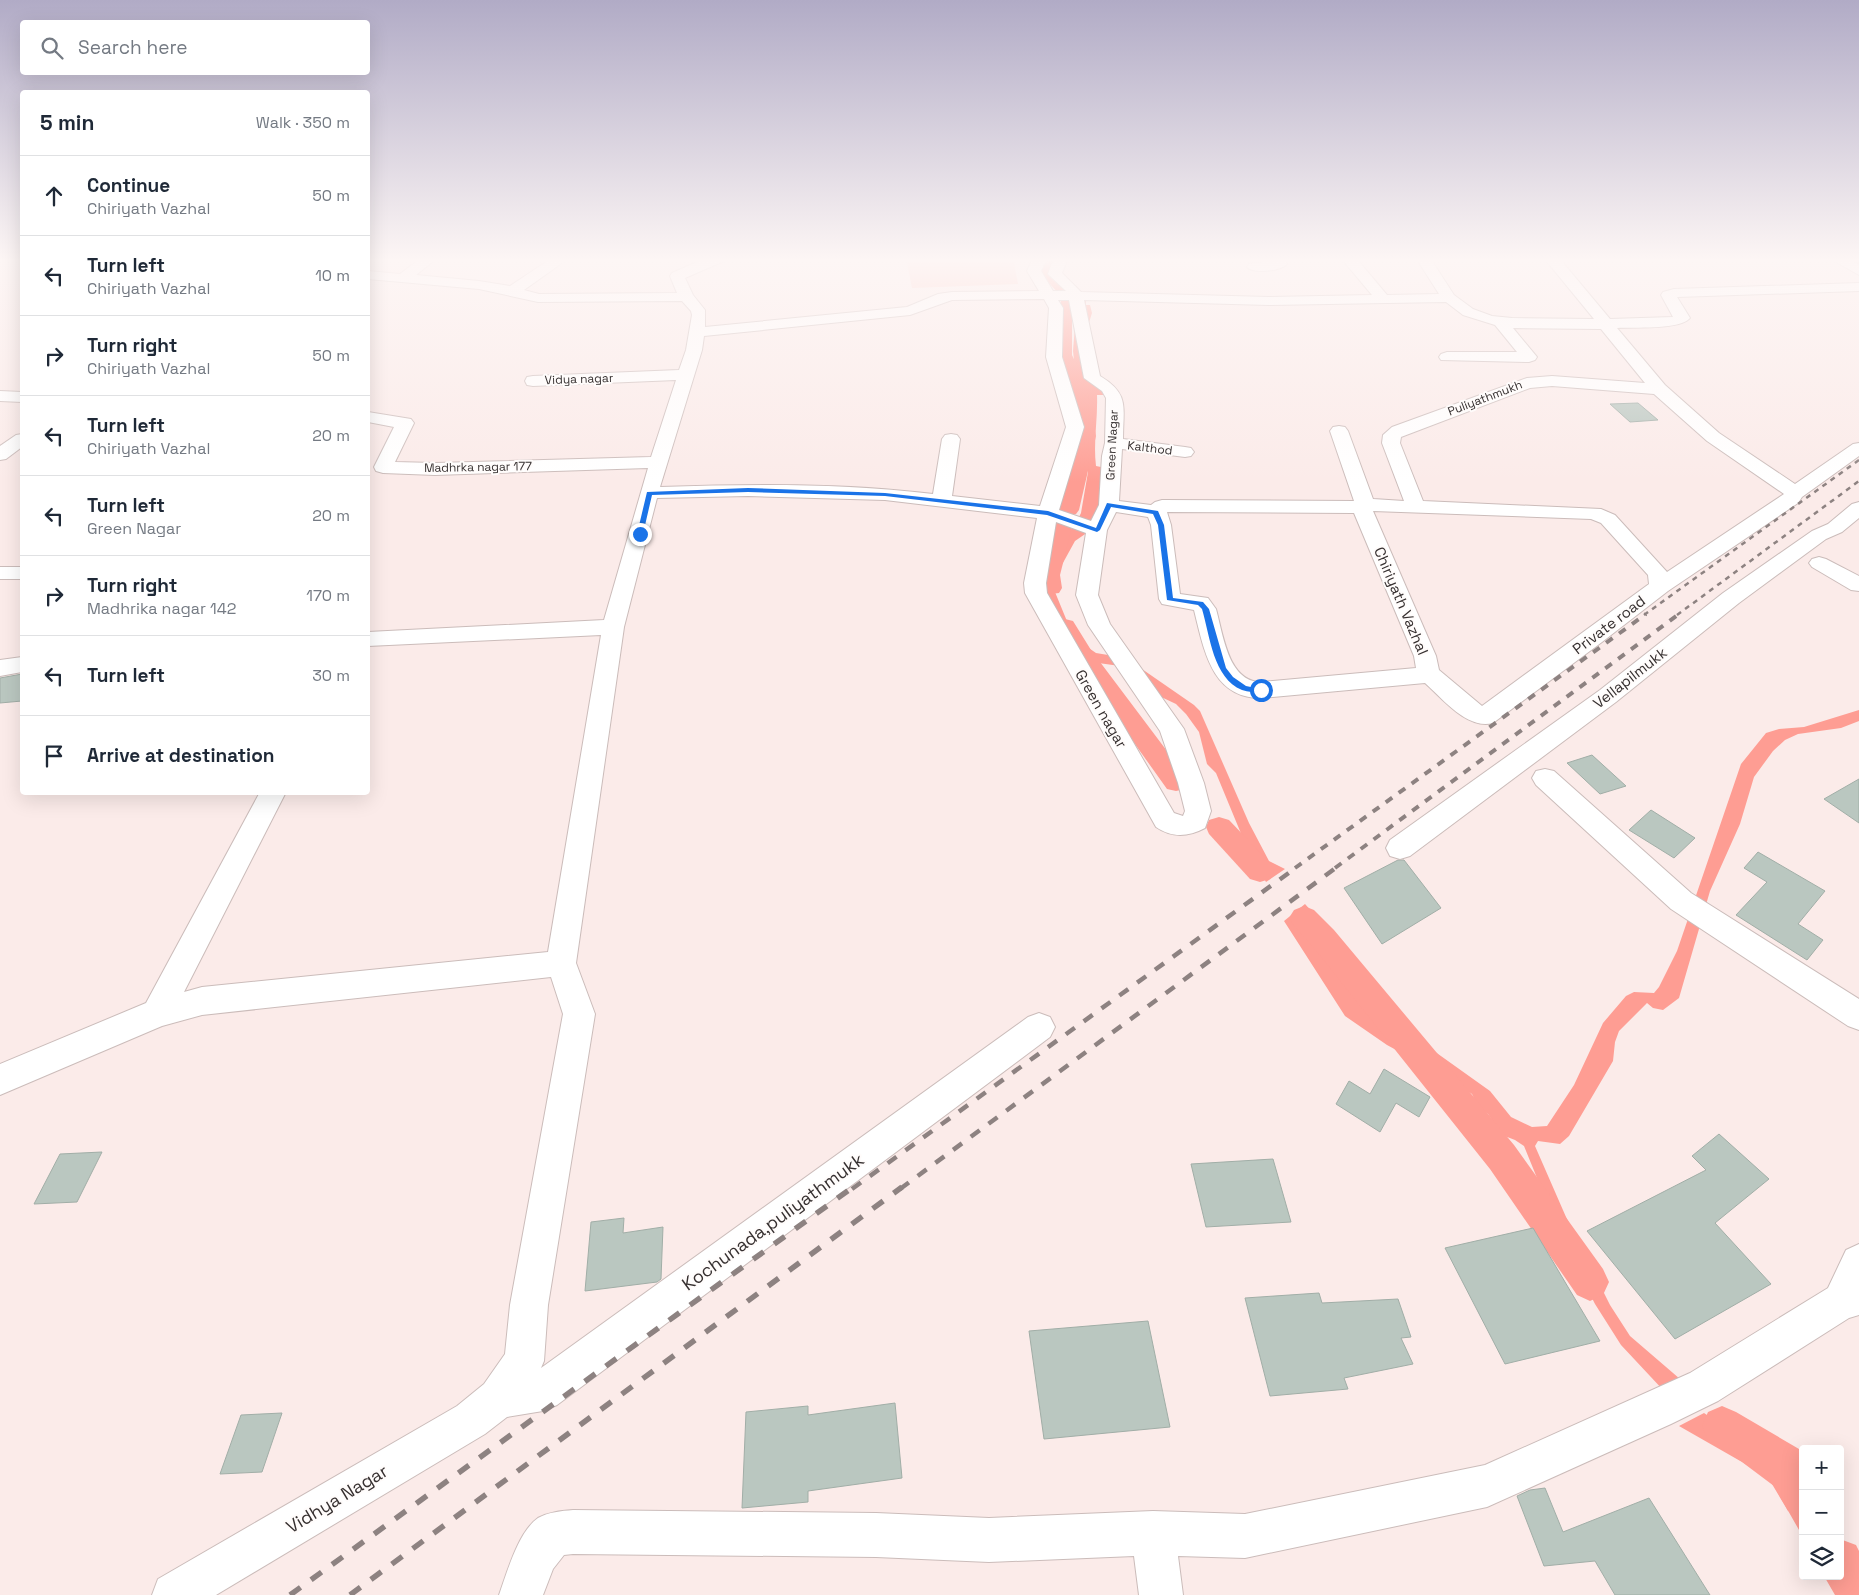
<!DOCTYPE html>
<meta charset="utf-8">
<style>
:root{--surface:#fff;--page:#f2f2f3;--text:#1f2937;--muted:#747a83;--line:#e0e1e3}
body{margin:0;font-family:"Space Grotesk",sans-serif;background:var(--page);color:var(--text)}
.controls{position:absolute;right:15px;bottom:15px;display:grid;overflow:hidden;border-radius:5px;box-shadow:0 5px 20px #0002}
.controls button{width:45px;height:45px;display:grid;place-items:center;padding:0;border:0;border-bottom:1px solid var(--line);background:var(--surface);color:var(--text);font:25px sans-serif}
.stop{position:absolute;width:15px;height:15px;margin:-11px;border:4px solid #1a73e8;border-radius:50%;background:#fff}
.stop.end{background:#1a73e8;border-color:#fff;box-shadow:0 1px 5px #0008}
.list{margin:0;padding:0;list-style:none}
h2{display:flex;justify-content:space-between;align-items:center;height:65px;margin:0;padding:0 20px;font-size:21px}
h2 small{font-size:16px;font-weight:400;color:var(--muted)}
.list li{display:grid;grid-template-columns:32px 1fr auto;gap:15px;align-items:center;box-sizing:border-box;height:80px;padding:0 20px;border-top:1px solid var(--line)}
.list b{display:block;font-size:19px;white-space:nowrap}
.list p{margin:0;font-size:16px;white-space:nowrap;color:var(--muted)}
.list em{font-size:16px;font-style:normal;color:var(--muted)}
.icon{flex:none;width:28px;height:28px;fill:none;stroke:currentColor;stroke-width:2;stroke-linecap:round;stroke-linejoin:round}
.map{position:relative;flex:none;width:1859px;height:1595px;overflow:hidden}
.search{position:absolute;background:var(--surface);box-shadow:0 5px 20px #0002;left:20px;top:20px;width:350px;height:55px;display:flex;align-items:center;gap:12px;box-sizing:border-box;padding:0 18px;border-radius:5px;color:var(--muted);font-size:19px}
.panel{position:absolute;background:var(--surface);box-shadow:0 5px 20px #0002;left:20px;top:90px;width:350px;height:705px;border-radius:5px}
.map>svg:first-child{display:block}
.green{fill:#fec5be}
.water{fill:#fe9d93}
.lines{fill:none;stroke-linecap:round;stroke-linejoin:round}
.canal{fill:#fe9d93;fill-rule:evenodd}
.building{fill:#bac7c0;stroke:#a1aea7}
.minor-casing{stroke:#cbbcba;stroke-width:2}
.minor{fill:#fff;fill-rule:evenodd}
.rail-far3{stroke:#8d8281;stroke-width:2.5;stroke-dasharray:5 5;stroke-linecap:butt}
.rail-far2{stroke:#8d8281;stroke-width:4;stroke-dasharray:8 8;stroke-linecap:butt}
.rail-far1{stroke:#8d8281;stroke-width:4.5;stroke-dasharray:11 11;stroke-linecap:butt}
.rail{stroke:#8d8281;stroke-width:5.5;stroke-dasharray:13 13;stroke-linecap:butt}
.route{fill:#1a73e8}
.labels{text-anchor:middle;stroke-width:4;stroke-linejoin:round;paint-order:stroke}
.far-street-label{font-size:12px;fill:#363030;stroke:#fffcfb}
.street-label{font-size:15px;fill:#363030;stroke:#fffcfb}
.near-street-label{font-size:18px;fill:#363030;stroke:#fffcfb}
</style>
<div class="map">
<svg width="1859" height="1595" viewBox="0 0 1859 1595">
<rect width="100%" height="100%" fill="#fbebe9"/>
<path class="green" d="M906 258H1013L1018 284 912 288Z"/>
<g class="water">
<path d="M1077 300H1086V305H1090L1092 313 1086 332 1105 395H1097C1098 419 1093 442 1096 466L1106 468 1102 498 1095 526 1078 519 1081 513 1088 472 1083 434 1087 409 1085 387 1075 369 1073 351Z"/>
<path d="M1075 524 1091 530 1075 541 1053 581 1055 592 1071 631 1080 642 1096 653 1126 658 1194 705 1200 711 1249 823 1269 861 1285 869 1266 882 1247 848 1216 773 1207 764 1199 732 1186 714 1176 704 1157 695 1120 666 1091 662 1077 652 1057 626 1041 571Z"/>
<path d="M1859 710V721L1841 728 1798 734 1785 740 1773 751 1754 777 1740 824 1710 891 1679 998 1663 1010 1653 1008 1647 1003 1619 1031 1615 1042 1613 1061 1569 1136 1560 1144 1538 1141 1535 1146 1566 1217 1610 1305 1630 1336 1680 1379 1664 1391 1621 1345 1595 1304 1561 1237 1524 1146 1515 1140 1502 1135 1488 1114 1478 1107 1472 1094 1444 1076 1387 1045 1345 1016 1284 921 1305 904 1314 914 1339 970 1354 994 1490 1091 1511 1117 1532 1127 1547 1126 1574 1085 1603 1023 1626 996 1634 992 1654 993 1659 987 1677 951 1741 764 1766 733 1779 729 1804 727Z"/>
<path d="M1704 1413 1783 1466 1803 1502V1537L1774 1486 1742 1462 1679 1426Z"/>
<path d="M1840 1570 1854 1595H1837L1826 1576H1840Z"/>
</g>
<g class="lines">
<g class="canal">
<path d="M1041 258H1055L1050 268 1069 288 1071 291 1069 294H1059L1038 271 1036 268Z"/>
<path d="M1067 296 1072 297 1074 300 1072 319V355L1086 384 1096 436 1079 510 1076 514 1069 516 1062 514 1059 510 1078 436 1070 384 1056 355V319L1062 297Z"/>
<path d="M1063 517 1070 519 1073 523 1060 575 1062 588 1059 593 1051 594 1043 593C1032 576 1048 541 1053 523L1056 519Z"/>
<path d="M1065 619 1073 621 1091 650 1185 775 1189 782 1185 789 1176 791 1167 789 1075 660 1054 626 1057 621Z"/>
<path d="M1219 817 1229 820 1270 863 1274 871 1270 879 1260 882 1250 879 1209 834 1206 827 1209 820Z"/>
<path d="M1304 906 1314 910 1334 930 1514 1145 1603 1269 1609 1282 1603 1295 1590 1301 1577 1295 1490 1169 1314 948 1294 926 1289 918 1294 910Z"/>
<path d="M1722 1406 1736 1412 1799 1449 1803 1456V1517L1788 1511 1769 1479 1708 1440 1702 1426 1708 1412Z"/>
<path d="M1840 1539 1856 1545 1859 1551V1595H1835L1824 1576H1840Z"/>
</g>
</g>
<g class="building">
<path d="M1638 403 1658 420 1630 422 1610 404Z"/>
<path d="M22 674V701L0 703V678Z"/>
<path d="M1592 755 1626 786 1600 794 1567 763Z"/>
<path d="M1859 779V823L1824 799Z"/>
<path d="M1651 810 1695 838 1674 858 1629 830Z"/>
<path d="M1758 852 1825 891 1798 924 1823 940 1807 960 1736 915 1767 882 1744 868Z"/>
<path d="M1398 860H1404L1441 908 1382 944 1344 888Z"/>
<path d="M1384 1069 1430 1097 1419 1117 1396 1103 1380 1132 1336 1104 1349 1081 1370 1094Z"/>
<path d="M1719 1134 1769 1179 1715 1223 1771 1284 1675 1339 1587 1231 1706 1170 1692 1156Z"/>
<path d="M102 1152 77 1202 34 1204 60 1154Z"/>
<path d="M1273 1159 1291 1222 1206 1227 1191 1164Z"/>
<path d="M624 1218 623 1233 663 1227 661 1279 657 1282 585 1291 591 1222Z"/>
<path d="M1533 1228 1600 1341 1505 1364 1445 1248Z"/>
<path d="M1319 1293 1322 1303 1398 1299 1411 1337 1401 1338 1413 1364 1344 1378 1348 1389 1270 1396 1245 1298Z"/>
<path d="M1148 1321 1170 1427 1044 1439 1029 1331Z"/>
<path d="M895 1403 902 1478 808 1491V1502L742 1508 746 1412 808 1406V1415Z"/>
<path d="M282 1413 262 1472 220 1474 241 1415Z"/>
<path d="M1545 1488 1563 1532 1649 1498 1710 1595H1615L1595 1561 1544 1566 1517 1496 1530 1490Z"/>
</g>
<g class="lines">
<g class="minor-casing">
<g id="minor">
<path d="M421 258H437L416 275 479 281 510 286 552 258H569L524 290 539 294 677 293 670 276 672 273 706 258H726L724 261 685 278 693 295 705 310V327L907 307 938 294 952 292 1039 291 1027 271 1033 258H1047L1041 271 1053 291H1066L1048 274 1054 258H1068L1062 273 1081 292 1269 297 1372 295 1341 258H1356L1387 295 1439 294 1416 258H1430L1454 295 1473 309 1492 316 1512 318 1594 319 1544 258H1559L1610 319 1673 317 1661 295 1663 292 1674 289 1859 283V291L1677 297 1690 318C1681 330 1632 327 1617 328L1665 385 1719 433 1795 484 1853 444 1859 443V456L1802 497 1798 503 1668 591 1602 642 1493 723C1467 730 1442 698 1425 683L1261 698C1211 698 1204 649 1194 610L1162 604 1159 599 1151 525 1148 517 1116 512 1107 530 1098 595 1110 624 1184 729 1204 783 1211 811 1205 828C1188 837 1172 838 1156 827L1025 593 1024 583 1037 518 885 500 748 496 657 498 624 627 576 963 595 1014 548 1305 544 1361 541 1368 1028 1017 1039 1013 1050 1017 1055 1027 1050 1037 557 1405 543 1411 507 1417 485 1434 216 1595H152L158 1579 457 1406 484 1384 505 1354 510 1305 563 1014 551 977 202 1015 162 1026 0 1095V1064L146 1003 260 792H286L184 992 202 987 548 952 601 635 368 646V632L604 620 648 468 435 475 383 473 376 471 374 467 394 427 368 422V412L411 419 414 423 395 462 435 463 651 457 676 380 533 386 527 385 525 381 527 377 533 376 679 370 686 350 692 315 691 311 682 301 538 302 479 289 368 279V271L400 274ZM1044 299 1049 308 1046 357 1066 427 1040 506 952 496 960 439 957 435 951 434 945 435 942 439 933 494C843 483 751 484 660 487L702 350 704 336 910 315 952 300ZM1058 300H1069L1084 378 1102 391 1106 398 1105 443 1102 456 1099 505 1091 521 1059 510 1084 427 1062 357 1063 308ZM1084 300 1269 305 1446 302 1463 315 1495 325 1517 352H1447L1441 354 1439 357 1441 360 1529 362 1535 360 1537 357 1513 328 1601 329 1645 383 1552 376 1527 378 1392 427 1383 435 1382 443 1404 501 1373 499 1348 431 1345 427 1339 426 1333 427 1330 431 1354 501 1162 500 1155 502 1151 505 1119 501 1122 449 1185 457 1191 456 1194 452 1191 448 1185 447 1123 439C1123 407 1130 394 1100 376ZM1552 386 1654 394 1707 441 1784 494 1667 572 1615 515 1601 509 1423 501 1400 443 1401 437 1530 388ZM1373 511 1591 519 1601 523 1648 575 1649 584 1482 706 1439 670 1436 656ZM1167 512 1354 513 1414 656 1416 668 1261 682C1228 682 1223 634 1216 609L1208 598 1180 594 1171 525ZM1056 522 1086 533 1076 595 1088 625 1160 731 1178 783 1185 811 1183 816 1174 813 1047 593 1046 583Z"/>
<path d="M1270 258H1284L1287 264C1281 271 1253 274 1247 267L1249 264 1272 261Z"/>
<path d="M1829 258H1847L1859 265V275Z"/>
<path d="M0 391 22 392V402L0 401Z"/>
<path d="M22 434V447L6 459 0 460V446L16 435Z"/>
<path d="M1859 502V518L1842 532 1826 539 1739 603 1616 702 1410 856 1400 859 1390 856 1386 848 1390 840 1600 690 1723 593 1812 531 1828 524 1852 504Z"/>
<path d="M1819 557 1826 559 1859 576V591L1851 590 1812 567 1809 563 1812 559Z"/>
<rect x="0" y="567" width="22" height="12"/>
<path d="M22 657V672L0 676V660Z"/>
<path d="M1545 769 1554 771 1691 893 1859 999V1030L1848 1026 1671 909 1536 785 1532 778 1536 771Z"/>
<path d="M1859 1244V1315L1849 1318 1718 1401 1671 1424 1487 1507 1245 1558 1178 1556 1183 1595H1139L1134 1556 989 1562 876 1557 573 1554 564 1555 553 1569 543 1595H499C507 1573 518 1532 538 1518 549 1512 561 1511 573 1510L876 1513 989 1518 1153 1511 1245 1514 1485 1465 1690 1373 1828 1288 1846 1250Z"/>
</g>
</g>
<use href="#minor" class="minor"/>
<g class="rail-far3">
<path d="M1644 615 1859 460"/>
<path d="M1677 615 1859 481"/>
</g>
<g class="rail-far2">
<path d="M1295 868 1646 614"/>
<path d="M1335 868 1679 614"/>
</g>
<g class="rail-far1">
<path d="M852 1189 1297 867"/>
<path d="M900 1189 1337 867"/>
</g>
<g class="rail">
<path d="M290 1595 853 1187"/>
<path d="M350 1595 902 1187"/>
</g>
</g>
<linearGradient id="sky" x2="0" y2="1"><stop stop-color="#b1abc6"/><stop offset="0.54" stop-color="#fdf6f5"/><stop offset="1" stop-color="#fdf6f5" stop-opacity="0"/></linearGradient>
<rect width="1859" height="482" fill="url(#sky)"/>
<path class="route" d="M748 488 885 493 1048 511 1096 528 1107 503 1158 511 1164 525 1173 598 1203 602 1209 609 1226 668 1233 677 1246 686 1265 690 1261 693C1255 692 1248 692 1242 690 1213 678 1210 636 1202 609L1198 605 1167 600 1158 525 1153 514 1111 507 1100 530 1097 532 1047 515 885 496 748 492 652 495 643 534 640 536 637 534 647 492Z"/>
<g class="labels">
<g class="far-street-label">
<text transform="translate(579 379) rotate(-2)" y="4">Vidya nagar</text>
<text transform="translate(1485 398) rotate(-21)" y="4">Puliyathmukh</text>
<text transform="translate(1112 445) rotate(-87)" y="4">Green Nagar</text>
<text transform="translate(1150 448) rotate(7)" y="4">Kalthod</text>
<text transform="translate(478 467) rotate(-1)" y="4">Madhrka nagar 177</text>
</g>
<g class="street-label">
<text transform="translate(1401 601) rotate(67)" y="5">Chiriyath Vazhal</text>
<text transform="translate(1609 625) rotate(-37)" y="5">Private road</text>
<text transform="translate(1630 678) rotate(-38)" y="5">Vellapilmukk</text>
<text transform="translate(1101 709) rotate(60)" y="5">Green nagar</text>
</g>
<g class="near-street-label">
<text transform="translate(773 1222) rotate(-36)" y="6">Kochunada,puliyathmukk</text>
<text transform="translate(337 1499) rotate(-31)" y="6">Vidhya Nagar</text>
</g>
</g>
</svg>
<div class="controls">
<button>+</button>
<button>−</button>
<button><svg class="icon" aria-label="layers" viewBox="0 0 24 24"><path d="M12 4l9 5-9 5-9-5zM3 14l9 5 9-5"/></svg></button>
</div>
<div class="stop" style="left:1261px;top:690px"></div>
<div class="stop end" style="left:640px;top:534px"></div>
<div class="search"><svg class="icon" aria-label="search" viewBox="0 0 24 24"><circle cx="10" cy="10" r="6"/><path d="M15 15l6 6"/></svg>Search here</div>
<section class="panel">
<h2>5 min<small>Walk · 350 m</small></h2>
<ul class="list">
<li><svg class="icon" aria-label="ahead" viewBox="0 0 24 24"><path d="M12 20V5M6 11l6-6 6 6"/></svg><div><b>Continue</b><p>Chiriyath Vazhal</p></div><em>50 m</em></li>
<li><svg class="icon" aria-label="left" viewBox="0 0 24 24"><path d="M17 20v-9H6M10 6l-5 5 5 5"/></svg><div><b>Turn left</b><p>Chiriyath Vazhal</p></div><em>10 m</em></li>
<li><svg class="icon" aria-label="right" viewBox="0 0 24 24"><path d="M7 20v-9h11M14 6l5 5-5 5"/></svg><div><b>Turn right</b><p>Chiriyath Vazhal</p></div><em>50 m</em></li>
<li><svg class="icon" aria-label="left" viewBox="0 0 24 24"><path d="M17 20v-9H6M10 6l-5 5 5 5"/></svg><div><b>Turn left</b><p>Chiriyath Vazhal</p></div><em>20 m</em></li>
<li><svg class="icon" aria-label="left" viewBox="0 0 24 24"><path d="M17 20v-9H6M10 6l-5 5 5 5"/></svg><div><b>Turn left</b><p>Green Nagar</p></div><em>20 m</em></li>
<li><svg class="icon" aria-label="right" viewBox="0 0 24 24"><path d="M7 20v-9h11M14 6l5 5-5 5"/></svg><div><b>Turn right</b><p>Madhrika nagar 142</p></div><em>170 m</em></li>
<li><svg class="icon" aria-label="left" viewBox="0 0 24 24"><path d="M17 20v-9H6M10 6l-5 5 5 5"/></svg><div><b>Turn left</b></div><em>30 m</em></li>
<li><svg class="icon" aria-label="arrive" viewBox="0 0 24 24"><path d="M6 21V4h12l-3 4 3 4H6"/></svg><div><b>Arrive at destination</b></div></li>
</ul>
</section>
</div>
